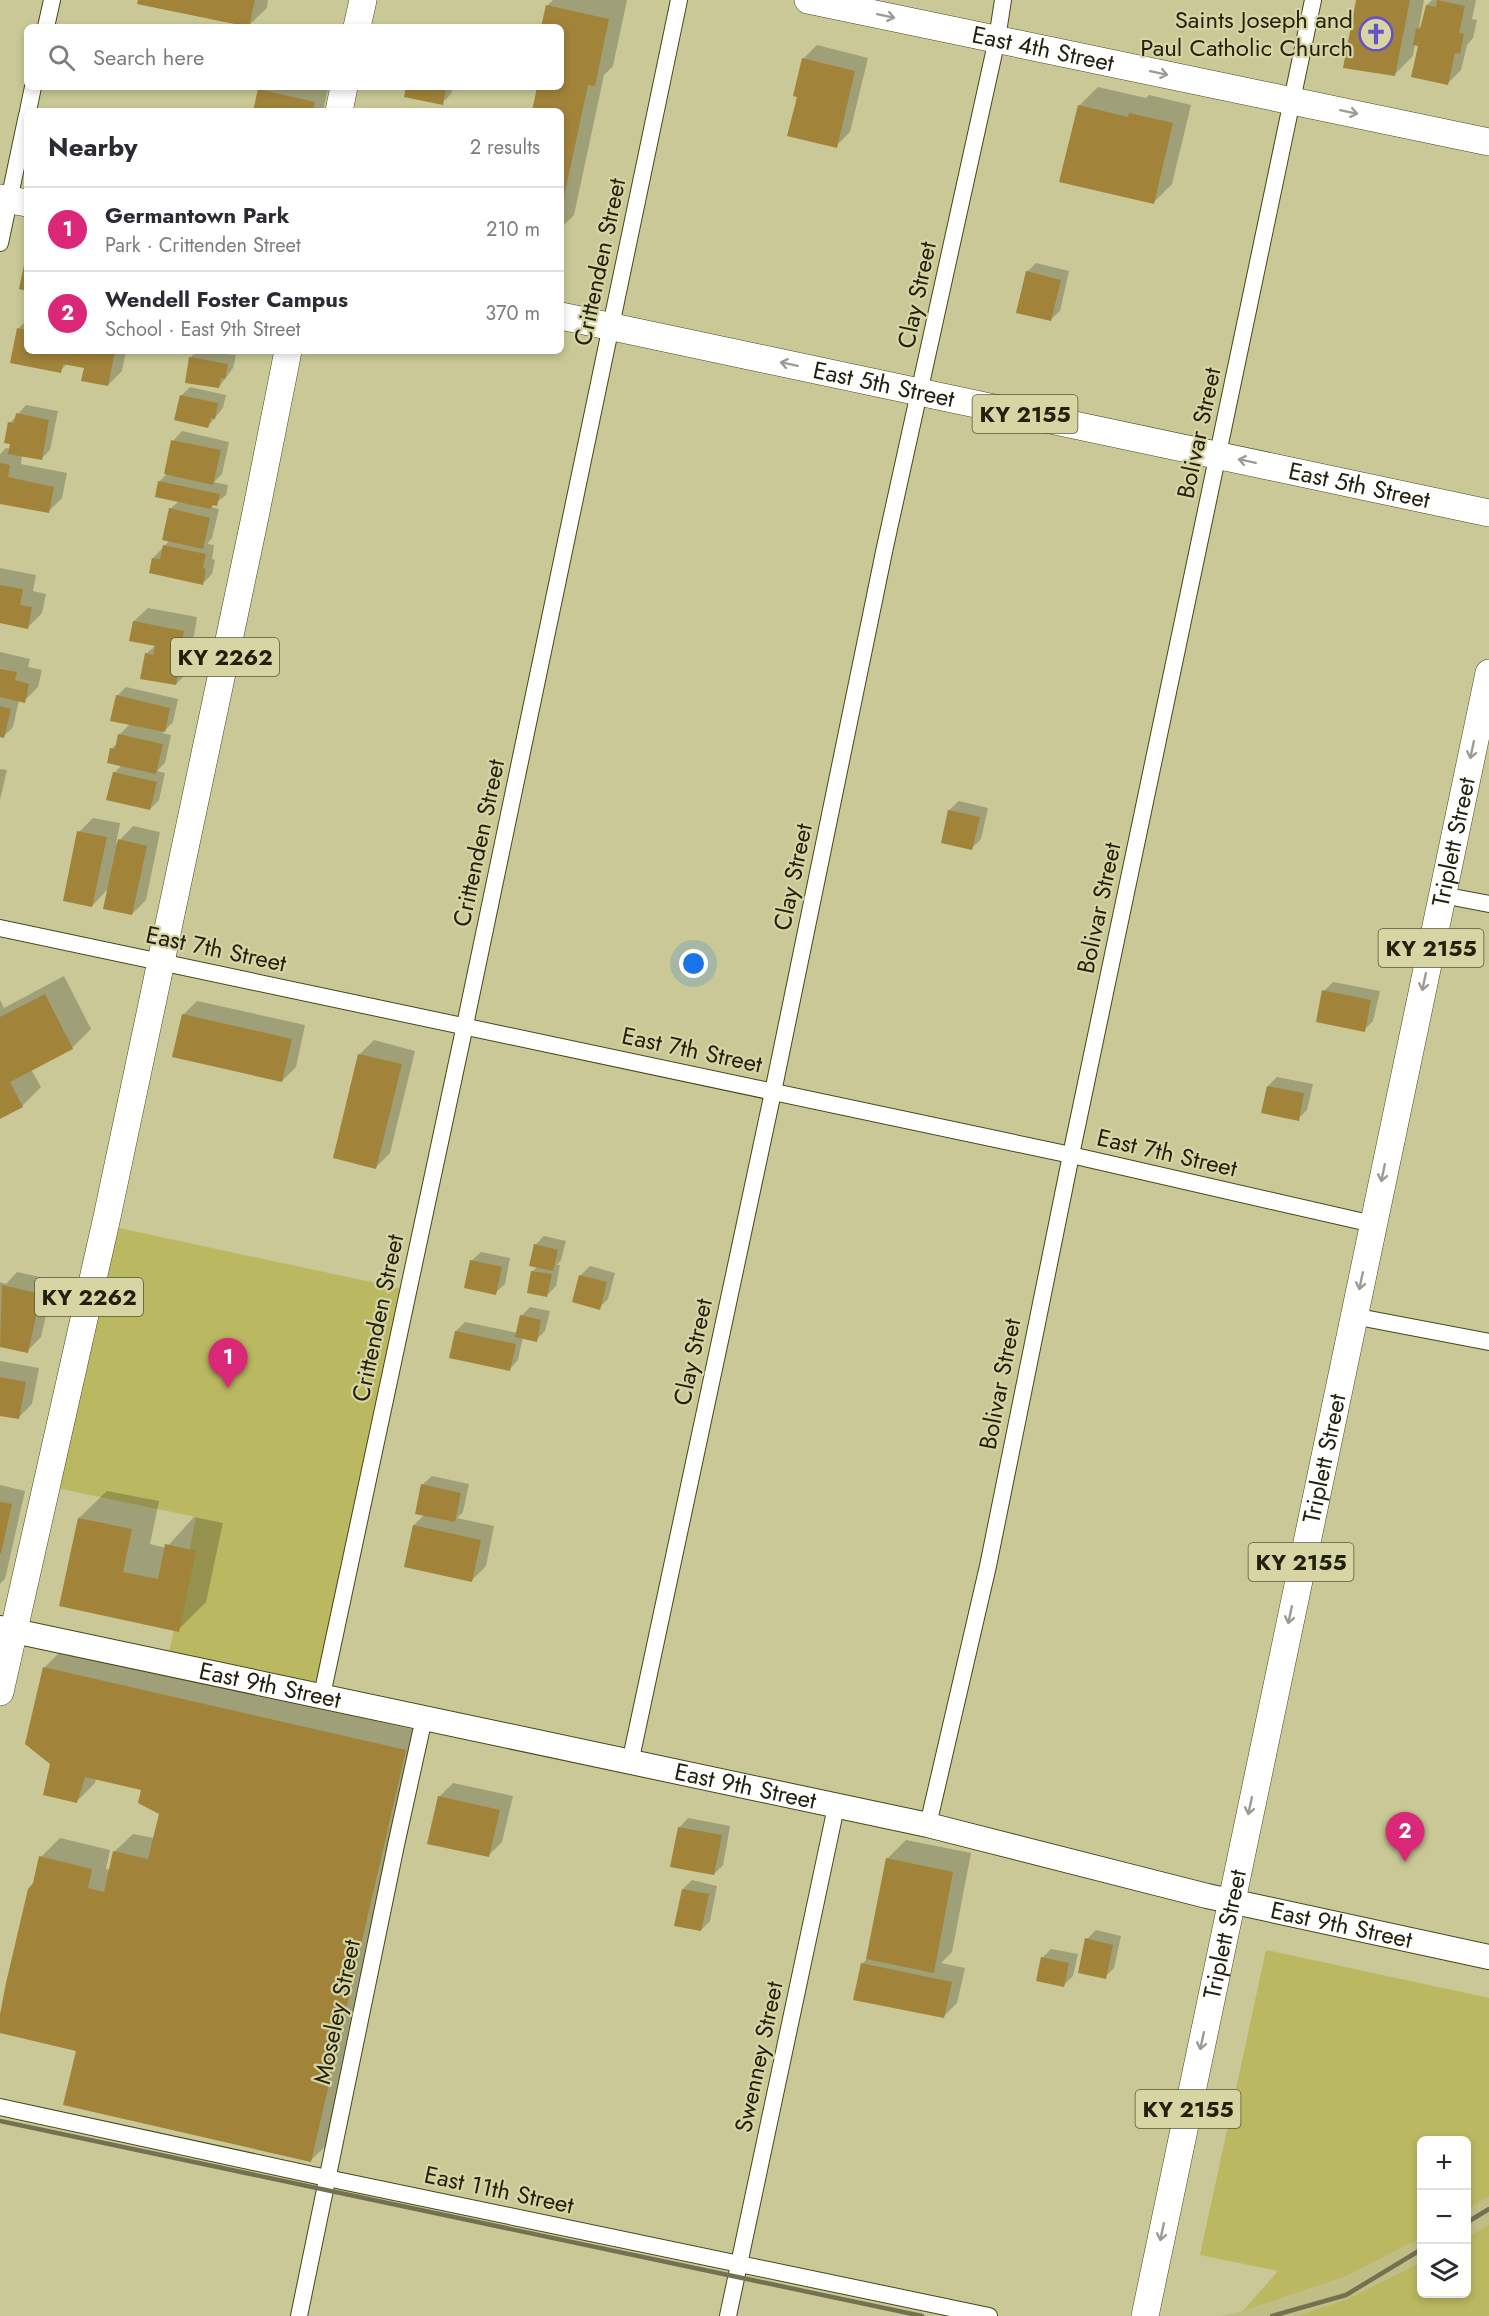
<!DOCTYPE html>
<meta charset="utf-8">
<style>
:root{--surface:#fff;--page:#f2f2f3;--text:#2b2b33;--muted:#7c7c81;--line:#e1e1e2;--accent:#db2777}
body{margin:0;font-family:Jost,sans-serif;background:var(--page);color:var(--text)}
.controls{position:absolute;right:18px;bottom:18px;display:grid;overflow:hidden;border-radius:9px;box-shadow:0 3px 9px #0003}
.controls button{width:54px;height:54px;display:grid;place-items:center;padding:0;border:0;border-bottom:2px solid var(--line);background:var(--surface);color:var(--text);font:30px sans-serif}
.you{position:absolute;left:694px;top:964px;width:21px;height:21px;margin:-15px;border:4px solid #fff;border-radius:50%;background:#1a73e8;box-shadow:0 0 0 9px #1a73e833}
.badge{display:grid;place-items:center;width:39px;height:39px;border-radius:50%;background:var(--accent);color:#fff;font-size:20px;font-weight:700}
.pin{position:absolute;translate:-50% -50px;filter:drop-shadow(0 2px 3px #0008)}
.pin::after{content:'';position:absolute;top:32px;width:21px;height:18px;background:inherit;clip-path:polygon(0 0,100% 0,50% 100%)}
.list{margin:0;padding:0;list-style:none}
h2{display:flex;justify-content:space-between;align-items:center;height:78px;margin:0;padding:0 24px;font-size:26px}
h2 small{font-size:20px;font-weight:400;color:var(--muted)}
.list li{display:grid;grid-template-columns:39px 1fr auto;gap:18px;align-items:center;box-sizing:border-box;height:84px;padding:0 24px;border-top:2px solid var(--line)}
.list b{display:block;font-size:22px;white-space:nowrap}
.list p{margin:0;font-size:20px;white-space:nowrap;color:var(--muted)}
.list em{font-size:20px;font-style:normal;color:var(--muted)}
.icon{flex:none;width:33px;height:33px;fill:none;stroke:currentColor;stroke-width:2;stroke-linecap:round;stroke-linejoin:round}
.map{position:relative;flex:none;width:1489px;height:2316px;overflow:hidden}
.search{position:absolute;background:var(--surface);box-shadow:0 3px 9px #0003;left:24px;top:24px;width:540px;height:66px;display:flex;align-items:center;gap:15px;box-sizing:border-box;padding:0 21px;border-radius:9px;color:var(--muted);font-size:22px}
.panel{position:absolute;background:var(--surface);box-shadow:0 3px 9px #0003;left:24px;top:108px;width:540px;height:246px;border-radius:9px}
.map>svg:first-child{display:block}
.built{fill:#c0be85}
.green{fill:#bbb862}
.shadow{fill:#0003}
.building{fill:#a2833a}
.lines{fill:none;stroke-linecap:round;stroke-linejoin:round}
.street-casing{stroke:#494618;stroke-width:18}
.secondary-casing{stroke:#494618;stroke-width:26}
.primary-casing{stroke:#494618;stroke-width:28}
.street{stroke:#fff;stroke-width:16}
.secondary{stroke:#fff;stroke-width:24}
.primary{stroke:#fff;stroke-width:27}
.rail{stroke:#737250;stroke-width:4.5}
.oneway{stroke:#9c9b93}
.labels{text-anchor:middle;stroke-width:4.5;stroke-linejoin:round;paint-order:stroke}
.shield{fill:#d6d5a3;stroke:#58573b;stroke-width:1.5}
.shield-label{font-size:22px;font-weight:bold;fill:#22210e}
.poi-label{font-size:24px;fill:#22210e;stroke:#d6d5a3;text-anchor:end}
.street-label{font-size:24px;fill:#22210e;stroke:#d6d5a3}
</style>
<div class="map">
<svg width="1489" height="2316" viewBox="0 0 1489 2316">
<rect width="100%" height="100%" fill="#c9c896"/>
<g class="built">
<path d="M1489 2196V2224L1467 2238V2210Z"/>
<path d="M1421 2238V2262L1348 2299 1296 2316H1220L1243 2311 1344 2277Z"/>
</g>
<g class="green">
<path d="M105 1225 408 1290 322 1695 167 1664 196 1517 47 1486Z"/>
<path d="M1266 1950 1489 1998V2196L1467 2210 1466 2140H1422L1421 2238 1344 2277 1243 2311 1278 2271 1200 2255Z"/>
<path d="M1489 2224V2316H1296L1348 2299 1421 2262 1422 2294H1466L1467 2238Z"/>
</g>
<g class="shadow">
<path d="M140 0H268L267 8 248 26Z"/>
<path d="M553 0H627L613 66 604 75 574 215 561 228V111H533L538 87H561V27H543L547 6Z"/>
<path d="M1357 0H1424L1419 28 1423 24 1427 5 1432 0H1476L1472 19 1477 20 1473 38 1467 45 1461 70 1447 84 1420 45 1415 44 1413 56 1394 75Z"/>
<path d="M817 45 868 58 850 132 836 146 798 96 803 59Z"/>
<path d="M262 87H323L328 88 323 111H254L259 90Z"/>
<path d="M407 87H453L451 94 442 103Z"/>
<path d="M1098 87 1146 98 1149 95 1191 105 1172 184 1153 203 1079 106Z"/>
<path d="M1036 263 1069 271 1060 311 1050 320 1027 272Z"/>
<path d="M27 320V351H126L122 371 108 385 86 366 68 363 60 371 12 361 19 328Z"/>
<path d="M197 351 236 355 233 368 219 387 190 358Z"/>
<path d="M190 387 226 395 223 408 208 426 181 396Z"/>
<path d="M26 405 58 411 50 450 41 459 22 455 21 464 67 473 62 498 48 512 0 502V454L6 448 11 449 10 423Z"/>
<path d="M182 431 229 442 222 474 214 482 228 485 226 495 211 507 219 509 212 538 207 544 214 545 212 559 215 560 212 574 203 583 153 558 170 540V509L179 501 156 496 160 481 167 474 173 441Z"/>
<path d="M0 568 36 575 33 591 46 594 42 613 28 627 0 621Z"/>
<path d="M148 608 197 617 194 636 184 645 183 649 193 651 190 670 176 684 146 654 156 645 134 621Z"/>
<path d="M0 652 30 659 28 667 42 670 38 687 24 701 19 700 13 727 4 736 0 735Z"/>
<path d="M126 687 178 699 173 722 162 733 171 735 165 763 157 771 165 773 159 800 150 809 114 773 122 765 112 748 118 742 119 735 130 724 117 696Z"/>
<path d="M0 769 7 770 0 800Z"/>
<path d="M959 801 988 808 981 839 972 848 949 810Z"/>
<path d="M93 818 120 823 116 844 133 826 160 832 146 900 132 914 109 888 92 906 79 832Z"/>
<path d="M64 976 91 1029 72 1048 31 1069 41 1087 22 1106 0 1117V1000L4 1008Z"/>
<path d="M1333 982 1380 991 1373 1021 1364 1030 1324 991Z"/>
<path d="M197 1001 305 1025 296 1067 282 1081 183 1015Z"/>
<path d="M374 1040 415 1051 390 1153 376 1167 360 1054Z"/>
<path d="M1277 1077 1313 1084 1307 1110 1298 1119 1268 1086Z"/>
<path d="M544 1236 566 1241 561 1260 557 1265H560L556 1286 547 1295 529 1291 533 1271 538 1266 535 1245Z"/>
<path d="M481 1252 510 1258 505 1284 495 1293 471 1261Z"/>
<path d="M590 1266 615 1273 608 1299 599 1308 581 1275Z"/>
<path d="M17 1272 54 1280 41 1337 27 1351 0 1345V1282L6 1284Z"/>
<path d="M530 1307 550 1311 545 1331 536 1340 523 1337 518 1360 509 1370 456 1331 465 1322 518 1333 521 1316Z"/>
<path d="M0 1361 39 1368 32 1404 18 1418 0 1414Z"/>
<path d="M432 1476 469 1484 463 1512 457 1518 494 1526 486 1566 472 1580 414 1525 425 1514 422 1485Z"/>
<path d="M0 1485 25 1491 5 1579 0 1584Z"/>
<path d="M107 1491 159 1501 150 1544 166 1548 194 1517 223 1523 206 1602 178 1630 61 1605 79 1518Z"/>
<path d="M63 1649 424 1732 330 2142 311 2160 78 2050 0 2032V2020L41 1857 60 1838 110 1850 106 1869 110 1870 114 1852 133 1834 154 1838 160 1813 143 1789 96 1778 95 1783 76 1802 52 1763 45 1667Z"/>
<path d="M453 1783 513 1796 502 1842 488 1856 439 1797Z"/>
<path d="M688 1818 730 1826 723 1865 714 1874 679 1828Z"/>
<path d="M906 1840 971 1853 952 1952 941 1963 965 1968 957 2003 943 2017 862 1964 868 1958 887 1859Z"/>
<path d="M692 1880 717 1886 710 1921 701 1930 683 1889Z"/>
<path d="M1096 1930 1121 1936 1114 1968 1105 1977 1087 1939Z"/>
<path d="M1051 1949 1078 1954 1073 1976 1064 1985 1042 1958Z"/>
</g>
<g class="building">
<path d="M138 0H255L249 27 137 4Z"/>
<path d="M1356 0H1410L1395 76 1343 68Z"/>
<path d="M1437 0 1465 6 1459 33 1464 34 1460 54 1455 53 1448 85 1411 77 1418 46 1413 45 1416 28 1420 29 1426 5 1436 7Z"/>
<path d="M546 5 609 19 595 86 588 85 562 206 561 111H532L537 87H561V27H541Z"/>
<path d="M802 58 855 71 837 148 787 136 797 97 793 96Z"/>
<path d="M406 87H446L443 105 404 97Z"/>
<path d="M258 89 315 102 313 111H253Z"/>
<path d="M1078 105 1128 117 1129 113 1173 123 1154 204 1059 182Z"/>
<path d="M26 255 27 256V291L19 289Z"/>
<path d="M1026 271 1061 280 1051 321 1016 313Z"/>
<path d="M17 328 27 330V351H115L108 386 81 381 84 368 63 364 61 373 10 363Z"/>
<path d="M189 357 228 364 225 379 221 378 219 388 185 383Z"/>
<path d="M180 395 218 403 215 419 211 418 208 428 174 420Z"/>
<path d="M16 413 49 420 42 460 8 454 10 444 4 443 8 422 14 423Z"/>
<path d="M171 440 221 450 213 485 164 474Z"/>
<path d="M0 463 10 465 8 477 54 487 49 513 0 504Z"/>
<path d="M158 481 220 494 217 506 212 505 211 509 155 497Z"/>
<path d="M169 508 210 518 203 549 162 540Z"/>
<path d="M163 545 206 554 203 568 206 569 203 585 149 573 152 558 160 559Z"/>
<path d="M0 585 23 589 20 605 32 607 28 629 0 623Z"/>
<path d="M133 621 184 631 180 651 173 650 170 663 180 665 176 685 140 679 145 653 153 655 155 646 129 641Z"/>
<path d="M0 669 17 672 15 680 29 684 25 703 0 697Z"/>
<path d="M116 695 170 708 165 732 110 721Z"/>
<path d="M0 706 11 709 4 738 0 737Z"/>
<path d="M118 734 163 744 156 774 107 763 110 748 115 749Z"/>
<path d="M113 772 157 782 150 810 106 800Z"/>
<path d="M948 810 980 817 972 850 941 843Z"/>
<path d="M77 831 107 837 92 907 63 901Z"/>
<path d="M118 839 147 846 132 915 103 909Z"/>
<path d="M1322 990 1371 1000 1365 1032 1316 1022Z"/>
<path d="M45 994 73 1049 10 1082 23 1107 0 1119V1017Z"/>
<path d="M182 1014 292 1039 282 1082 172 1057Z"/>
<path d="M358 1054 402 1064 376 1169 333 1158Z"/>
<path d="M1267 1086 1304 1093 1299 1121 1261 1113Z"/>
<path d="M534 1244 558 1250 553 1271 529 1266Z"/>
<path d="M470 1260 502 1267 496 1295 464 1288Z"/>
<path d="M531 1271 552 1274 547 1297 527 1293Z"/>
<path d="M579 1275 607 1282 600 1310 572 1302Z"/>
<path d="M2 1285 41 1294 28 1353 0 1347Z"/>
<path d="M520 1315 541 1320 537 1342 515 1337Z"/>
<path d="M455 1331 516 1344 510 1371 449 1358Z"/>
<path d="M0 1377 26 1382 19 1419 0 1416Z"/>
<path d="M421 1484 461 1493 455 1522 415 1514Z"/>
<path d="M0 1502 12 1504 1 1554 0 1553Z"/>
<path d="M78 1518 132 1529 123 1572 158 1579 165 1544 196 1551 179 1632 59 1606Z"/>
<path d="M413 1525 481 1540 472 1582 404 1567Z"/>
<path d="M43 1667 406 1750 311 2162 63 2105 76 2051 0 2033V2014L6 1983 28 1889 33 1883 39 1856 92 1869 88 1888 104 1892 113 1851 148 1859 159 1814 138 1803 141 1790 85 1777 77 1803 43 1795 50 1764 25 1744Z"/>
<path d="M438 1796 500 1810 489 1857 427 1844Z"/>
<path d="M678 1827 722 1835 714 1875 670 1867Z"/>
<path d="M886 1858 953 1872 934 1973 866 1959Z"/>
<path d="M682 1889 709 1894 701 1931 674 1926Z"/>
<path d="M1085 1938 1113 1945 1106 1979 1078 1973Z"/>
<path d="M1041 1957 1069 1963 1064 1987 1036 1981Z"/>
<path d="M861 1963 952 1982 944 2018 853 2000Z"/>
</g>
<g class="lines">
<g class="street-casing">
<g id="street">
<path d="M46 27 52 0"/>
<path d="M28 111 33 87"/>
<path d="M0 243 27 115"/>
<path d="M1442 895 1489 904"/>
<path d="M0 928 1071 1155 1373 1224"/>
<path d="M1353 1316 1489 1342"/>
<path d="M322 1695 465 1025 679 0"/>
<path d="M630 1763 773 1092 885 547 997 39 1003 0"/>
<path d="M928 1825 988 1566 1071 1155 1313 0"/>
<path d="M0 2107 327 2178 989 2316"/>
<path d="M299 2316 396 1845 424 1718"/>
<path d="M728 2316 836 1807"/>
</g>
</g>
<g class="secondary-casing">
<g id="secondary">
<path id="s1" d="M0 1628 928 1825 1207 1896 1489 1957"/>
</g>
</g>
<g class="primary-casing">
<g id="primary">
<path id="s2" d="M808 0 1489 142"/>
<path d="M357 27 363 0"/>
<path d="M339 111 344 87"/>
<path d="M0 198 27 203"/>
<path id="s3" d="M561 316 1489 513"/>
<path d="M0 1692 107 1217 255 517 288 351"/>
<path id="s4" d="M1145 2316 1489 673"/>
</g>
</g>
<use href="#street" class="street"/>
<use href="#secondary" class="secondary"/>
<use href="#primary" class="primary"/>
<g class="rail">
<path d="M0 2121 922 2316"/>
<path d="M1466 2223 1489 2209"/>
<path d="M1272 2316 1346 2295 1422 2249"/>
</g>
</g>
<defs><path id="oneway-shaft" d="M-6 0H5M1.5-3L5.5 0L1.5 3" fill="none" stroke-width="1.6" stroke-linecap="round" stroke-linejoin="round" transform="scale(1.5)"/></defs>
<g class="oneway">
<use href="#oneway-shaft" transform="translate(886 16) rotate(12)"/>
<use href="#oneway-shaft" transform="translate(1159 73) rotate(12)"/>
<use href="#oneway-shaft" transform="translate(1349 112) rotate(12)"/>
<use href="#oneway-shaft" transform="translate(789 364) rotate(-168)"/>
<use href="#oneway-shaft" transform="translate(1247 461) rotate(-168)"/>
<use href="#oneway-shaft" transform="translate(1472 750) rotate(102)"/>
<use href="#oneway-shaft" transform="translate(1424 982) rotate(102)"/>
<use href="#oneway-shaft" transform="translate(1383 1173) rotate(102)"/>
<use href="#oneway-shaft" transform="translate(1361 1281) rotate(102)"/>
<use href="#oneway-shaft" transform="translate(1290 1615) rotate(102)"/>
<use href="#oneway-shaft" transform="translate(1250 1806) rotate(102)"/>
<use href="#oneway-shaft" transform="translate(1202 2041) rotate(102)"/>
<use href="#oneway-shaft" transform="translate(1162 2232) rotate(102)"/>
</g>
<defs>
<g id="church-ring" transform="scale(1.725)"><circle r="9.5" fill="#d6d5a3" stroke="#6651ca" stroke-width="1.5"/><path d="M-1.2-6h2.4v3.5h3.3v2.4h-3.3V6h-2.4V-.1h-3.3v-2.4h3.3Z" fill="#6651ca"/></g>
</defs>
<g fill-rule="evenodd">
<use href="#church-ring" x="1376" y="34"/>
</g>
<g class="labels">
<g class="shield">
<rect x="972.5" y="395" width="105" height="38" rx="4.5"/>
<rect x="171" y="638" width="108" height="38" rx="4.5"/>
<rect x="1378.5" y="929" width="105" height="38" rx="4.5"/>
<rect x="35" y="1278" width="108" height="38" rx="4.5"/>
<rect x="1248.5" y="1543" width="105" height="38" rx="4.5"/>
<rect x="1135.5" y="2090" width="105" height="38" rx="4.5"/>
</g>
<g class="shield-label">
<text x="1025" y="422">KY 2155</text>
<text x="225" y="665">KY 2262</text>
<text x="1431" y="956">KY 2155</text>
<text x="89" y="1305">KY 2262</text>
<text x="1301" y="1570">KY 2155</text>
<text x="1188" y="2117">KY 2155</text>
</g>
<g class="poi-label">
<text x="1353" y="28">Saints Joseph and<tspan x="1353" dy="28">Paul Catholic Church</tspan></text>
</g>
<g class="street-label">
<text dy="8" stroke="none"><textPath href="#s2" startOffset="240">East 4th Street</textPath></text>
<text transform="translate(600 262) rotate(-78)" y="8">Crittenden Street</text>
<text transform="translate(917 295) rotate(-78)" y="8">Clay Street</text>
<text dy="8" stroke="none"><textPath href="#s3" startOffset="330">East 5th Street</textPath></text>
<text transform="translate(1199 433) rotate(-78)" y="8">Bolivar Street</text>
<text dy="8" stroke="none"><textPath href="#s3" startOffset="816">East 5th Street</textPath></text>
<text dy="8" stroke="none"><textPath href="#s4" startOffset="1506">Triplett Street</textPath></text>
<text transform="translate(479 843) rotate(-78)" y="8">Crittenden Street</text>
<text transform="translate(793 877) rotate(-78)" y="8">Clay Street</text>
<text transform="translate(1099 908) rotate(-78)" y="8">Bolivar Street</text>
<text transform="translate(216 949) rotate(12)" y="8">East 7th Street</text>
<text transform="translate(692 1050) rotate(12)" y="8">East 7th Street</text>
<text transform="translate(1167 1153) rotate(13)" y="8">East 7th Street</text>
<text transform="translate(378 1318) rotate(-78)" y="8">Crittenden Street</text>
<text transform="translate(693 1352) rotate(-78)" y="8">Clay Street</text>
<text transform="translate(1000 1384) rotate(-79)" y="8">Bolivar Street</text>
<text dy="8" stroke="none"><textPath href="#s4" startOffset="876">Triplett Street</textPath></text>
<text dy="8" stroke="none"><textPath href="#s1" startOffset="276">East 9th Street</textPath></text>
<text dy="8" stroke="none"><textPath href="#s1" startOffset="762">East 9th Street</textPath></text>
<text dy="8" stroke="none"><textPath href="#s1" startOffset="1374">East 9th Street</textPath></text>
<text dy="8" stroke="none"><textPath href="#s4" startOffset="390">Triplett Street</textPath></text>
<text transform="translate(337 2012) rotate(-78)" y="8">Moseley Street</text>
<text transform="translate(759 2057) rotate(-78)" y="8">Swenney Street</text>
<text transform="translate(499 2190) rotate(12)" y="8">East 11th Street</text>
</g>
</g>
</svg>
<div class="controls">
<button>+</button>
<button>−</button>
<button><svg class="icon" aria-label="layers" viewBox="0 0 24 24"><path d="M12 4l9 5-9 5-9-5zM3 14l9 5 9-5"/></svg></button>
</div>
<div class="you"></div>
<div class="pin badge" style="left:228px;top:1388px">1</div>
<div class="pin badge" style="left:1405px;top:1862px">2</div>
<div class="search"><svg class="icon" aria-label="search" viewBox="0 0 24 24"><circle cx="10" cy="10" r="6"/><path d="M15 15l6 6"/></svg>Search here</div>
<section class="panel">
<h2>Nearby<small>2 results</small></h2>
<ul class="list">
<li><span class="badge">1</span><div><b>Germantown Park</b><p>Park · Crittenden Street</p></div><em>210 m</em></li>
<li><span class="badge">2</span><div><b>Wendell Foster Campus</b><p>School · East 9th Street</p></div><em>370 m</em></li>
</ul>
</section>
</div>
